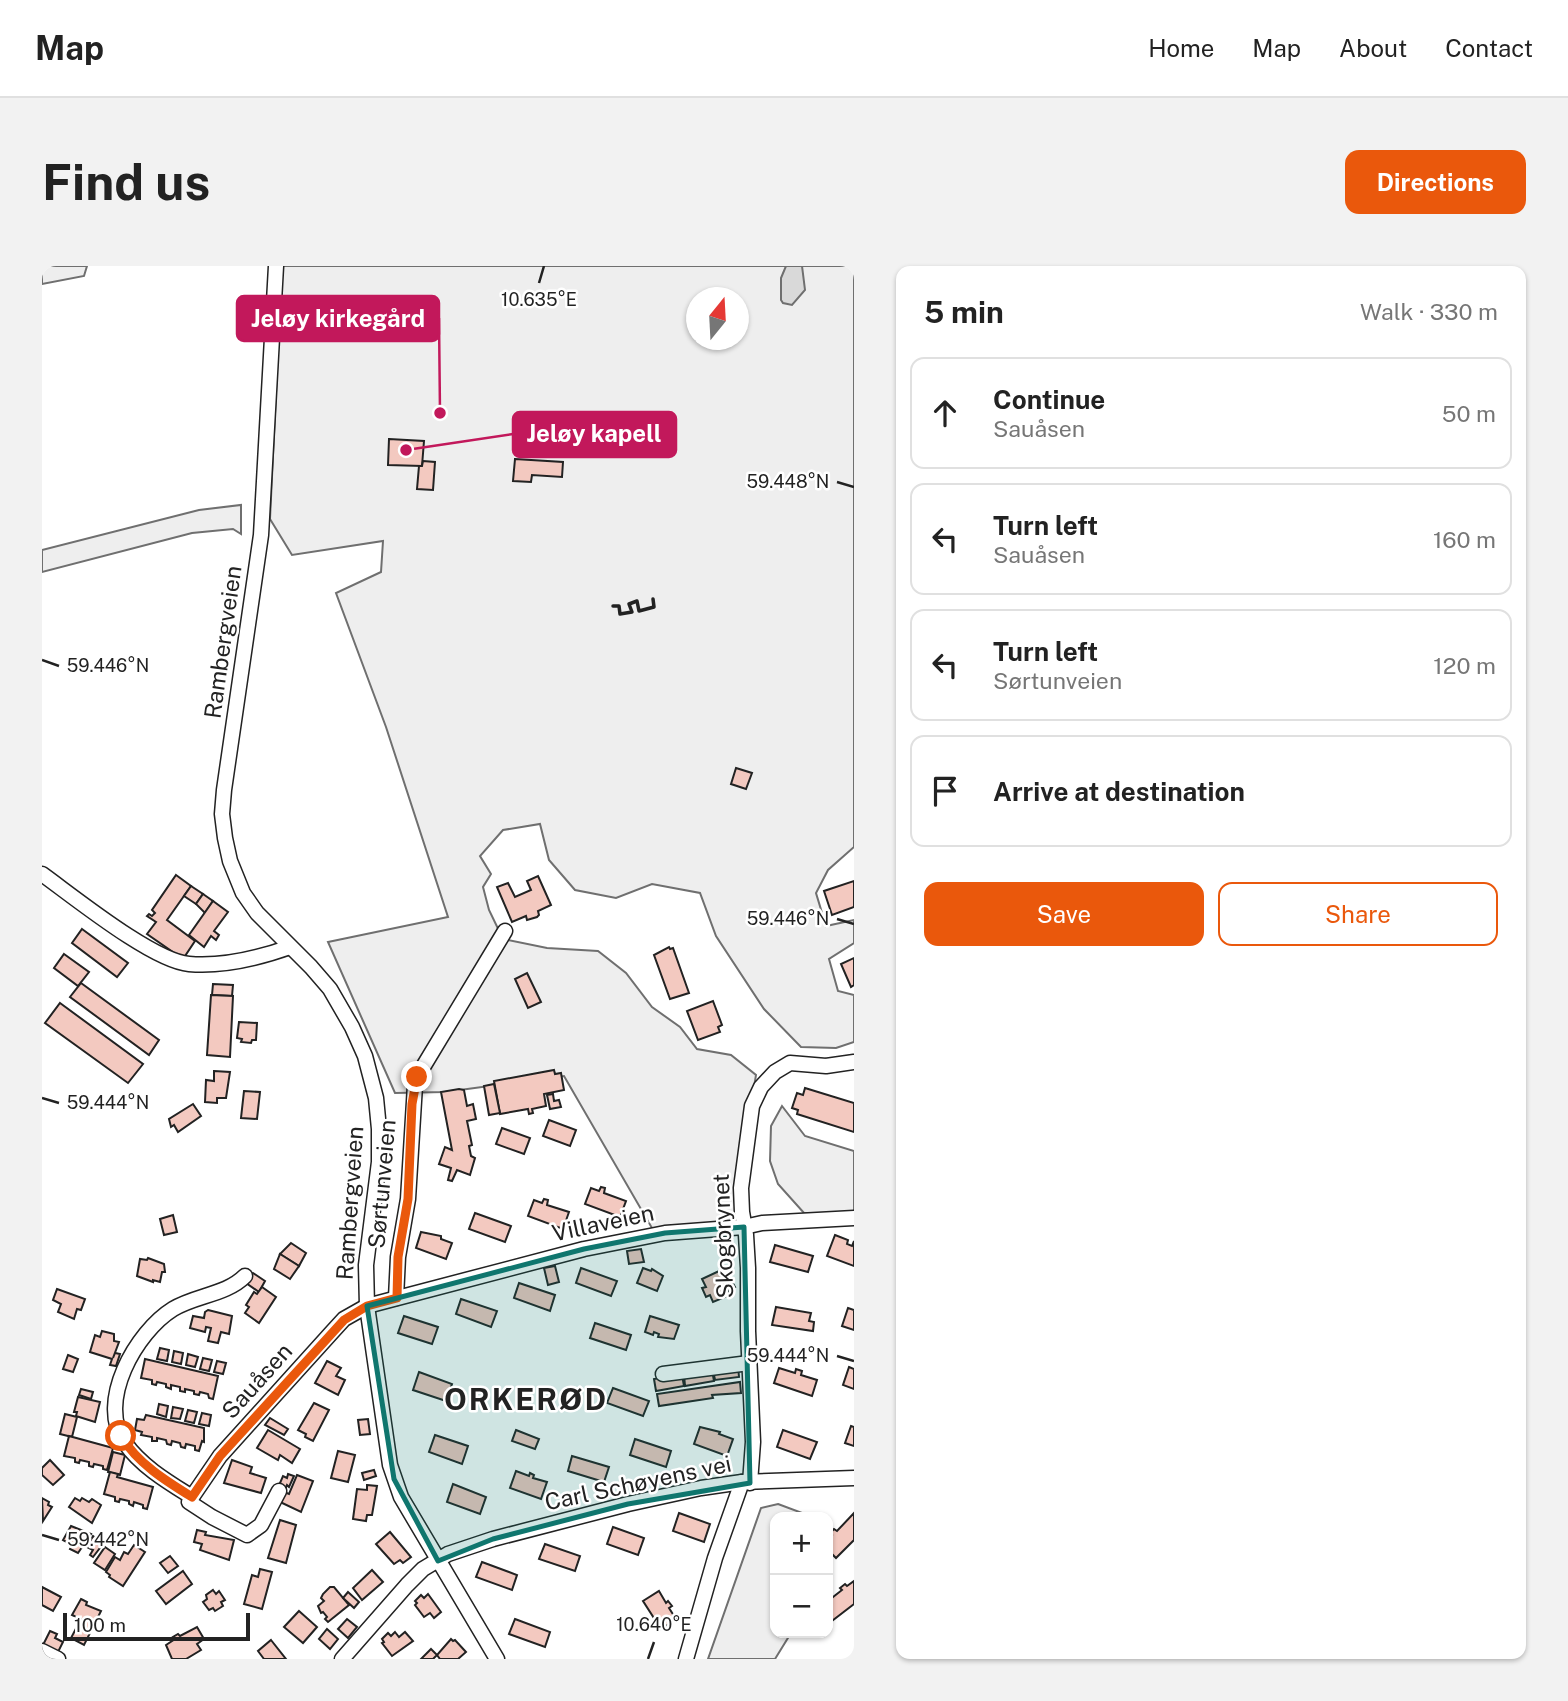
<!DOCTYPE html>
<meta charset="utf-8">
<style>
:root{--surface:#fff;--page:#f2f2f2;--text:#222;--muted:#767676;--line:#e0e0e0;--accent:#ea580c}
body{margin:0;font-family:"Public Sans",sans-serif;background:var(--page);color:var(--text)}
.controls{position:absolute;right:21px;bottom:21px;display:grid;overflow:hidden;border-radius:14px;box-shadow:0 2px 5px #0004}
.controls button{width:63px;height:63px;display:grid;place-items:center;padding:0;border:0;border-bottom:2px solid var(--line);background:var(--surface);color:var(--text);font:35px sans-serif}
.compass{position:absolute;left:644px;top:21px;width:63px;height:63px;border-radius:50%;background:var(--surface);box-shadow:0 2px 5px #0004;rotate:18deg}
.scale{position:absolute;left:21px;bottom:18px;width:187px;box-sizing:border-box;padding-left:7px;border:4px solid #222;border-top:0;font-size:19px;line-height:24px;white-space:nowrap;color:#222;-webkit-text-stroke:5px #fff;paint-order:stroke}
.stop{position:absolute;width:21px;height:21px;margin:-16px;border:5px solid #ea580c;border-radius:50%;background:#fff}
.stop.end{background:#ea580c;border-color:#fff;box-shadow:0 2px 7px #0008}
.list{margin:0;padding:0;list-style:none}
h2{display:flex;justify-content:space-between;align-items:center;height:91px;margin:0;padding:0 28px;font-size:30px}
h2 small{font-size:23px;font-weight:400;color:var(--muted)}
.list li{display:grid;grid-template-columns:46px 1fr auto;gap:21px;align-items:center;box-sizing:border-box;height:112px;margin:0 14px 14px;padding:0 14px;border:2px solid var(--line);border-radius:14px}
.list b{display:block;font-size:26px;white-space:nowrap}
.list p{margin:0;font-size:23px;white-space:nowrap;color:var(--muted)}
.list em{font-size:23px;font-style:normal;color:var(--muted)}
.actions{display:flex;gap:14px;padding:21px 28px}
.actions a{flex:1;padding:16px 0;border:2px solid var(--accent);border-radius:14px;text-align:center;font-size:24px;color:var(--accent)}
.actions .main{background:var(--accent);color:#fff}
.icon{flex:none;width:38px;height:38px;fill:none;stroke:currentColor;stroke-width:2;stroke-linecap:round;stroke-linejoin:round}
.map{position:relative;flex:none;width:812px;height:1393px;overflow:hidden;border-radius:14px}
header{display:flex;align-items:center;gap:42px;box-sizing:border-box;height:98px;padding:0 35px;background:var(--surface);border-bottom:2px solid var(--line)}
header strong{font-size:33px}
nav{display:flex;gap:38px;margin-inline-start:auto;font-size:24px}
.intro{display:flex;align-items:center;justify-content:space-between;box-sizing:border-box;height:168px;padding:0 42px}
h1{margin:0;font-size:49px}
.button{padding:18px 32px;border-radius:14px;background:var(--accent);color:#fff;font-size:24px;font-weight:700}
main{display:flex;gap:42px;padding:0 42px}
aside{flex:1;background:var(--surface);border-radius:14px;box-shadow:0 2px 5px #0004}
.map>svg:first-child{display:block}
.green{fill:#eee;stroke:#6f6f6f;stroke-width:2;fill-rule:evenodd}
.water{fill:#d9d9d9;stroke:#6f6f6f;stroke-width:2}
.building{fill:#f3c9c0;stroke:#222;stroke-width:2}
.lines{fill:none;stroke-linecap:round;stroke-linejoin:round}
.minor-casing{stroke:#222;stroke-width:17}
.minor{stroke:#fff;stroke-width:14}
.wall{stroke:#222;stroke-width:3.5}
.route{stroke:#ea580c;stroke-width:9}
.marked{fill:#0f766e;fill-opacity:0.2;stroke:#0f766e;stroke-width:5;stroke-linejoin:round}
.ticks{fill:none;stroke:#222;stroke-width:2.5}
.labels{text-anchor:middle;stroke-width:5;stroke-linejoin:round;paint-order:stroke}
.street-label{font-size:23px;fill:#222;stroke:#fff}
.district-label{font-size:30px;font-weight:bold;letter-spacing:2px;fill:#222;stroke:#fff}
.ticks-label{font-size:18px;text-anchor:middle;fill:#222;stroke:#fff;stroke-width:5;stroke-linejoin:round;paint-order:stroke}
.leader{fill:none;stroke:#c2185b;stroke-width:2.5}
.callout-dot{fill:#c2185b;stroke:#fff;stroke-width:2.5}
.callout{fill:#c2185b;stroke:#c2185b;stroke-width:2.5}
.callout-label{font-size:24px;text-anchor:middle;font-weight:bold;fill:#fff}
</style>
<header>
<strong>Map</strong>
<nav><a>Home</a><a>Map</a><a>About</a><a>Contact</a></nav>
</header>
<div class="intro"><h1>Find us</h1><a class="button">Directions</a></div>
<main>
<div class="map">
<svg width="812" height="1393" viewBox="0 0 812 1393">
<rect width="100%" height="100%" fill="#fff"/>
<g class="green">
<path d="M0 0H45L42 10 0 18Z"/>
<path d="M240 0H812V581L786 604 774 627 784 660 812 654V677L787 693 796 725 812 729V776L794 782 759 781 722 743 674 670 658 627 610 618 574 632 533 624 507 594 498 558 461 564 438 590 449 608 441 621 447 644 461 673 505 682 556 685 584 707 610 741 638 761 655 783 689 789 714 809 699 901 692 958 614 969 522 810 403 826 353 827 286 676 406 651 344 461 294 327 339 306 341 275 250 289 228 253ZM654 32H696V74H654Z"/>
<path d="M199 239V268L191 263 150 267 0 306V284L157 244Z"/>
<path d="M740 840 763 870 812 885V949L762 947 736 918 728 895 729 860Z"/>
<path d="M736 1238 763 1248 765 1251H733V1367H749L733 1393H666L719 1242Z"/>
</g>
<path class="water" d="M744 0H760L763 24 750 39 741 37 739 34V12Z"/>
<g class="building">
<path d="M347 173 382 175 380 200 346 199Z"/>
<path d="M473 193 521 196 520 211 490 209 489 216 471 215Z"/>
<path d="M381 195 393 196 391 224 375 223 377 200H380Z"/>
<path d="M694 502 710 507 704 523 689 518Z"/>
<path d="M134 609 149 620 125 654 153 675 141 693 105 668 114 656 105 650 107 648 110 650 113 647 110 644Z"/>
<path d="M496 610 509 639 496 645 497 649 495 651 485 654 484 650 470 656 455 621 466 617 473 631 489 624 485 615Z"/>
<path d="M812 615V641L790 649 782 625Z"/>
<path d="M149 620 161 628 154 638 142 630Z"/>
<path d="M161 628 171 635 163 647 154 638Z"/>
<path d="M171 635 186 646 172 665 177 669 174 674 169 670 162 681 147 669Z"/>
<path d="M40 663 86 697 75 711 30 677Z"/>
<path d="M627 681 628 683 631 682 647 727 628 733 612 689Z"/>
<path d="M22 688 47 706 36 720 12 702Z"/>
<path d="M812 692V719L809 721 799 698Z"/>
<path d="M485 707 499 736 486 742 473 713Z"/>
<path d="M39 717 117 774 107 789 28 731Z"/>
<path d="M171 718 191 719 190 730 170 729Z"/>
<path d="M169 729 191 730 188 791 165 789Z"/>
<path d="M671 735 680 759 676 761 678 766 656 774 645 745Z"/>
<path d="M18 737 101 798 86 817 3 757Z"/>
<path d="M197 756 215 757 214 774H210L209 777 199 776 200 773 195 772Z"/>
<path d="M512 804 513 808 519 807 522 824 502 828 504 840 490 843 491 847 487 848 486 843 458 848 452 815Z"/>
<path d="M172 805 188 806 184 832H175V837L163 836 164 814 172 815Z"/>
<path d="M452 818 458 847 447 849 442 820Z"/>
<path d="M763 822 812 837V866L755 848 756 844 750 842 755 827 761 829Z"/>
<path d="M417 823 422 824 425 840 431 838 434 853 425 855 430 879 427 880 429 890 433 892 428 909 415 904 410 915 406 914 409 902 397 898 403 881 410 884 399 826Z"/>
<path d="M202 825 218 826 215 853 199 852Z"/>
<path d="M511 828 512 835 517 834 519 841 508 843 505 829Z"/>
<path d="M151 838 159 850 136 866 132 859 129 861 127 853Z"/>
<path d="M507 854 534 864 528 880 501 870Z"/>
<path d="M460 862 488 872 482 888 454 878Z"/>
<path d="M559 921 563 922 562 927 584 935 578 951 543 938 549 922 557 925Z"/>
<path d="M502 933 506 934 505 939 527 946 521 963 486 950 492 934 500 937Z"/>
<path d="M433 947 469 960 463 976 427 963Z"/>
<path d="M131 949 135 966 122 969 118 953Z"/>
<path d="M379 966 399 970V973L410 977 404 993 374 982Z"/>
<path d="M793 969 806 974 805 978 810 980 812 975V1000L785 990Z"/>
<path d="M249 977 264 987 257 1000 238 988Z"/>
<path d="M733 979 771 990 766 1006 728 996Z"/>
<path d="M599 983 602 996 587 998 585 985Z"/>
<path d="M238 988 257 1000 248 1013 232 1003Z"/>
<path d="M106 992 122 998 123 1006H120L118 1016 111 1014V1016L95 1010 98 993 105 994Z"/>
<path d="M513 1000 517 1016 506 1019 502 1002Z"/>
<path d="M539 1002 575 1015 569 1030 534 1017Z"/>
<path d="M601 1002 609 1005 610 1003 621 1010 615 1025 595 1017Z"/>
<path d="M677 1005 682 1015 688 1012 693 1021 686 1024 688 1029 671 1036 668 1029 664 1031 660 1022 664 1021 660 1013Z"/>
<path d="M211 1007 223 1015 217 1026 204 1017Z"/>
<path d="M477 1017 513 1029 508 1045 472 1032Z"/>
<path d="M220 1021 234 1031 217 1057 203 1047 207 1041 204 1039 212 1026 215 1028Z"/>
<path d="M15 1023 43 1033 39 1044 35 1043 32 1053 16 1046 19 1038 11 1034Z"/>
<path d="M419 1033 455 1045 449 1061 414 1048Z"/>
<path d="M734 1041 769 1047 767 1055 772 1056 771 1065 730 1059Z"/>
<path d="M806 1042 812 1044V1064L800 1060Z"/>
<path d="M166 1044 190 1050 187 1068 179 1066 176 1077 166 1075 169 1062 164 1061 163 1066 148 1062 151 1050 162 1052 163 1046Z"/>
<path d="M362 1050 396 1061 390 1078 356 1067Z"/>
<path d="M608 1050 637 1059 632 1073 616 1071 617 1068 612 1066 611 1069 603 1066Z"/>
<path d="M553 1057 589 1069 584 1084 548 1072Z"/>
<path d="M60 1065 72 1068V1075L77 1076 71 1092 73 1087 78 1088 74 1100 68 1099 70 1093 48 1086 53 1069 58 1071Z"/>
<path d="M118 1082 127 1084 125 1095 115 1093Z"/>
<path d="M132 1085 141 1087 139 1098 130 1096Z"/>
<path d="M146 1088 156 1091 153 1101 144 1099Z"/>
<path d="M26 1089 36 1093 31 1106 21 1103Z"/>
<path d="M161 1092 170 1094 167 1105 158 1103Z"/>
<path d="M103 1093 176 1110 171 1133 167 1132 166 1128 158 1126 157 1129 152 1128V1125L143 1123V1126L138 1125V1121L129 1119V1123L124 1121V1118L115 1116 114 1119 110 1118V1114L99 1112Z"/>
<path d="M175 1095 184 1097 181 1108 172 1106Z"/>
<path d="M285 1095 299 1102 294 1110 303 1114 296 1129 273 1117Z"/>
<path d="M696 1100 697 1111 673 1114 671 1104Z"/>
<path d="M807 1101 812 1103V1123L801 1119Z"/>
<path d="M737 1102 753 1107 754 1103 760 1105 759 1109 775 1114 770 1130 732 1117Z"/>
<path d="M670 1104 672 1115 643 1120 642 1108Z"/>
<path d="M377 1106 410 1118 404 1135 371 1124Z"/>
<path d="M640 1109 642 1120 614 1125 612 1113Z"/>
<path d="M698 1116 699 1127 670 1129 671 1132 617 1140 615 1128Z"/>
<path d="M571 1122 607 1135 601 1150 565 1137Z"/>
<path d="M39 1123 51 1126 49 1133 37 1129Z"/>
<path d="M36 1131 58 1136 53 1156 34 1150 35 1146H32Z"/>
<path d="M272 1137 287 1144 271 1175 263 1171 264 1168 256 1164Z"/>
<path d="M117 1138 126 1140 124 1151 115 1148Z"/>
<path d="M131 1141 141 1143 138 1153 129 1152Z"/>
<path d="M146 1144 155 1146 152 1157 143 1155Z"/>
<path d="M160 1147 169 1149 167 1160 157 1158Z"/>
<path d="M23 1148 35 1151 30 1171 18 1168Z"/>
<path d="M104 1149 162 1162V1176L160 1175 157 1185 153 1184V1180L144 1178 143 1182 139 1181 138 1177 130 1175 129 1179 125 1178 124 1174 115 1172V1175H110V1171L99 1169 100 1166 93 1164 95 1153 102 1154Z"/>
<path d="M228 1152 246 1163 242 1169 223 1159Z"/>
<path d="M326 1153 328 1168 318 1169 316 1154Z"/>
<path d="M809 1160 812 1161V1180L803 1177Z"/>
<path d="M658 1161 678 1166 677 1168 691 1173 685 1190 652 1178Z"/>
<path d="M226 1164 258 1183 250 1197 238 1189 236 1194 215 1182Z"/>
<path d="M474 1164 497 1173 493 1183 470 1175Z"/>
<path d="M741 1164 775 1176 768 1193 735 1181Z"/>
<path d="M393 1169 426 1180 420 1198 387 1186Z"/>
<path d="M27 1170 71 1182 65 1204 61 1203V1200L52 1198 51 1201 47 1200V1196L38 1194 37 1197 33 1196V1192L22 1190Z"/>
<path d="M593 1173 629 1185 624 1201 588 1189Z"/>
<path d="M296 1185 313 1189 306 1216 289 1212Z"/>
<path d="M71 1186 83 1189 78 1209 66 1206Z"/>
<path d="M530 1190 567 1201 562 1216 526 1205Z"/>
<path d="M8 1194 22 1209 11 1219 0 1209V1202Z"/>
<path d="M190 1194 210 1201 208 1207 224 1212 219 1227 182 1217Z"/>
<path d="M332 1204 334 1210 322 1214 320 1207Z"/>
<path d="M474 1205 487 1210 488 1207 492 1209 491 1212 505 1216 499 1233 468 1222Z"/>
<path d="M68 1206 76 1208 75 1211 111 1221 105 1243 101 1242V1239L92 1236 91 1240 87 1238V1235L78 1233 77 1236 73 1235V1231L62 1228Z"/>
<path d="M246 1208 252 1210 247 1221 245 1219 242 1227 235 1224 241 1210 245 1212Z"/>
<path d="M255 1209 271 1215 259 1246 236 1235 242 1226 247 1228Z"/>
<path d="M411 1218 444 1231 438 1248 405 1236Z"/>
<path d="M325 1219 335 1220 330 1249H325L324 1255 311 1253 315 1223 325 1224Z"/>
<path d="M0 1232 7 1236 6 1239 10 1241 1 1255Z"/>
<path d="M33 1232 38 1235 40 1232 47 1236 50 1233 59 1239 50 1257 27 1241Z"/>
<path d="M637 1247 668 1258 662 1276 631 1265Z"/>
<path d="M812 1247V1274L794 1292 786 1284V1274L790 1269 788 1267 792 1263 795 1265Z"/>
<path d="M238 1254 254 1259 244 1297 226 1292Z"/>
<path d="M29 1260 49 1268 36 1287 28 1283 30 1279 21 1274Z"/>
<path d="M571 1261 602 1272 596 1289 565 1278Z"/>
<path d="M155 1264 164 1266 163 1269 192 1274 187 1294 158 1284 160 1278 152 1276Z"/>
<path d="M348 1266 369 1291 361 1297 358 1294 352 1298 334 1278Z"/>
<path d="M51 1270 61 1278 51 1291 48 1289 51 1284 45 1281Z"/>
<path d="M503 1278 538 1290 533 1305 497 1293Z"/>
<path d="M92 1279 103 1286 81 1320 67 1311 68 1309 64 1306 73 1291 78 1294 82 1286 86 1288Z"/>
<path d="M63 1281 73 1288 63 1304 52 1297Z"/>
<path d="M128 1290 136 1300 126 1307 118 1297Z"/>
<path d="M440 1296 475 1309 470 1324 434 1311Z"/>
<path d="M218 1303 230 1306 220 1343 202 1338 210 1309 216 1311Z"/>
<path d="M330 1304 341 1316 320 1334 311 1322Z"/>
<path d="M141 1305 150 1318 124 1338 114 1325Z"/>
<path d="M812 1315V1338L786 1358V1335L800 1324 798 1322 803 1318 805 1320Z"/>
<path d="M0 1321 19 1331 11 1345 0 1339Z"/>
<path d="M288 1321H292L307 1339 286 1356 283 1353 285 1351 281 1346 279 1347 276 1340 282 1335 279 1332 281 1328Z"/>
<path d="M171 1324 174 1328 177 1325 183 1334 179 1336 181 1340 173 1345 171 1342 167 1344 161 1336 165 1333 164 1329Z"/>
<path d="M617 1325 624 1337 626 1335 630 1340 627 1342 634 1353 619 1363 601 1335Z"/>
<path d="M306 1326 317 1336 312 1342 301 1332Z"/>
<path d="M386 1328 399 1346 392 1352 388 1347 382 1351 373 1339 375 1337 373 1335 379 1329 382 1332Z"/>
<path d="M39 1333 45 1336 44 1339 59 1345 42 1379 29 1372 39 1353 30 1349Z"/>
<path d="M257 1345 275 1361 261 1377 242 1361Z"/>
<path d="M305 1353 315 1361 306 1372 296 1363Z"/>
<path d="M473 1353 508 1366 503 1381 467 1368Z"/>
<path d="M155 1361 162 1373 155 1378 159 1384 144 1393H130L124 1379 133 1373 131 1371 136 1368 138 1370Z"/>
<path d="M285 1363 296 1373 288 1383 277 1373Z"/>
<path d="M8 1365 15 1368 13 1372 21 1376 16 1386 1 1379Z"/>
<path d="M353 1366 357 1371 363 1366 371 1375 350 1390 340 1377 342 1376 340 1373 346 1367 349 1370Z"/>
<path d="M409 1373 411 1375 413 1374 424 1386 416 1393H398L395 1389Z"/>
<path d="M229 1374 244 1393H222L216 1385Z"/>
<path d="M389 1383 395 1389 391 1393H379Z"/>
</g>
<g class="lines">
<g class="minor-casing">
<g id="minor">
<path d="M234 0 219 269 182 524 180 548 183 572 188 595 201 627 215 647 269 701 288 723 310 761 323 790 334 832 337 863V896L324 999 325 1040 348 1199 359 1231 455 1393"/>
<path d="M0 608C32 631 111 695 147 698 181 701 217 692 248 681"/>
<path d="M203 1010C184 1029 154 1029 131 1043 94 1066 54 1136 83 1177 99 1200 126 1216 150 1231L147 1236 170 1251 205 1269 219 1259 237 1225"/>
<path d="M354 1032 356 991 366 933 373 819 378 806 463 665"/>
<path d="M621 1108 707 1097"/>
<path d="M708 1217 711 1176 706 1065V1002L704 969 700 946 699 922 710 840 719 821 733 806 748 797 784 800 812 796"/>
<path d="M150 1231 178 1190 291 1065 302 1053 325 1040 542 983 623 967 702 961 720 957 812 952"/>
<path d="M0 1385 16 1393"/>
<path d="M300 1393 365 1319 381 1303 406 1288 451 1273 586 1238 659 1222 700 1216 812 1212"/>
<path d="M644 1393 673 1292 700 1216"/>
</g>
</g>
<use href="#minor" class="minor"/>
<path class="wall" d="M571 340H577L578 348 590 346 587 338 595 335 597 345 612 341 611 333"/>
</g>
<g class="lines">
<path class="route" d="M79 1170C95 1197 124 1215 150 1231L178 1190 302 1054 325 1040 355 1032 356 991 366 933 370 838 375 811"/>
</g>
<path class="marked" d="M702 961 708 1217 586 1238 451 1273 396 1295 352 1213 325 1040 542 983 623 967Z"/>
<path class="ticks" d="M497 17 502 0M795 216 812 221M0 394 17 400M795 653 812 658M0 832 17 837M795 1090 812 1095M0 1269 17 1274M606 1393 612 1376"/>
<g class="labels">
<g class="street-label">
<text transform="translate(181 376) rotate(-82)" y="8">Rambergveien</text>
<text transform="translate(340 918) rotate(-85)" y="8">Sørtunveien</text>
<text transform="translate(308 937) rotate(-86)" y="8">Rambergveien</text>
<text transform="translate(561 957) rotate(-12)" y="8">Villaveien</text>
<text transform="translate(681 970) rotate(-92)" y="8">Skogbrynet</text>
<text transform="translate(215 1115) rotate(-48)" y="8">Sauåsen</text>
<text transform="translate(596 1217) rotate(-12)" y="8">Carl Schøyens vei</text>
</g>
<g class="district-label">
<text x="484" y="1144">ORKERØD</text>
</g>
</g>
<g class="ticks-label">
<text x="497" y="40">10.635°E</text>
<text x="746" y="222">59.448°N</text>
<text x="66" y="406">59.446°N</text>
<text x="746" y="659">59.446°N</text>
<text x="66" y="843">59.444°N</text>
<text x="746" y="1096">59.444°N</text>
<text x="66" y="1280">59.442°N</text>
<text x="612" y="1365">10.640°E</text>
</g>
<path class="leader" d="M398 147L397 52M364 184L471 168"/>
<g class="callout-dot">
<circle cx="398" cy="147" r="7"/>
<circle cx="364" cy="184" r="7"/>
</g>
<g class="callout">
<rect x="195" y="30" width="202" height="45" rx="7"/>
<rect x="471" y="146" width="163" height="45" rx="7"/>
</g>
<g class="callout-label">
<text x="296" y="61">Jeløy kirkegård</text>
<text x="552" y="176">Jeløy kapell</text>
</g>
</svg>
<div class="controls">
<button>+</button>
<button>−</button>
</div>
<svg class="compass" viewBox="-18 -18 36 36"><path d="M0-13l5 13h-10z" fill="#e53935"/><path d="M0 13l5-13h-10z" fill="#767676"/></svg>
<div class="scale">100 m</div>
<div class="stop" style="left:79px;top:1170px"></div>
<div class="stop end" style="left:375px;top:811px"></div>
</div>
<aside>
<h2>5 min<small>Walk · 330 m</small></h2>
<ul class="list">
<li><svg class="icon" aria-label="ahead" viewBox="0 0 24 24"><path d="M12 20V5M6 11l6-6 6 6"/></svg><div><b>Continue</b><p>Sauåsen</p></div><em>50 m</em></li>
<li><svg class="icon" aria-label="left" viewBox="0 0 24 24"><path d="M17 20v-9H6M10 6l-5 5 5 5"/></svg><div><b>Turn left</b><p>Sauåsen</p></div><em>160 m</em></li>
<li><svg class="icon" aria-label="left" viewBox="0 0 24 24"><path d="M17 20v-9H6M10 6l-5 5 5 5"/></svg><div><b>Turn left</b><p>Sørtunveien</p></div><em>120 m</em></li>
<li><svg class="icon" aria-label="arrive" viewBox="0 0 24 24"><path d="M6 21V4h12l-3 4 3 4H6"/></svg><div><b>Arrive at destination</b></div></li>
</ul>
<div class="actions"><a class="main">Save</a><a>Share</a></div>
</aside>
</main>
